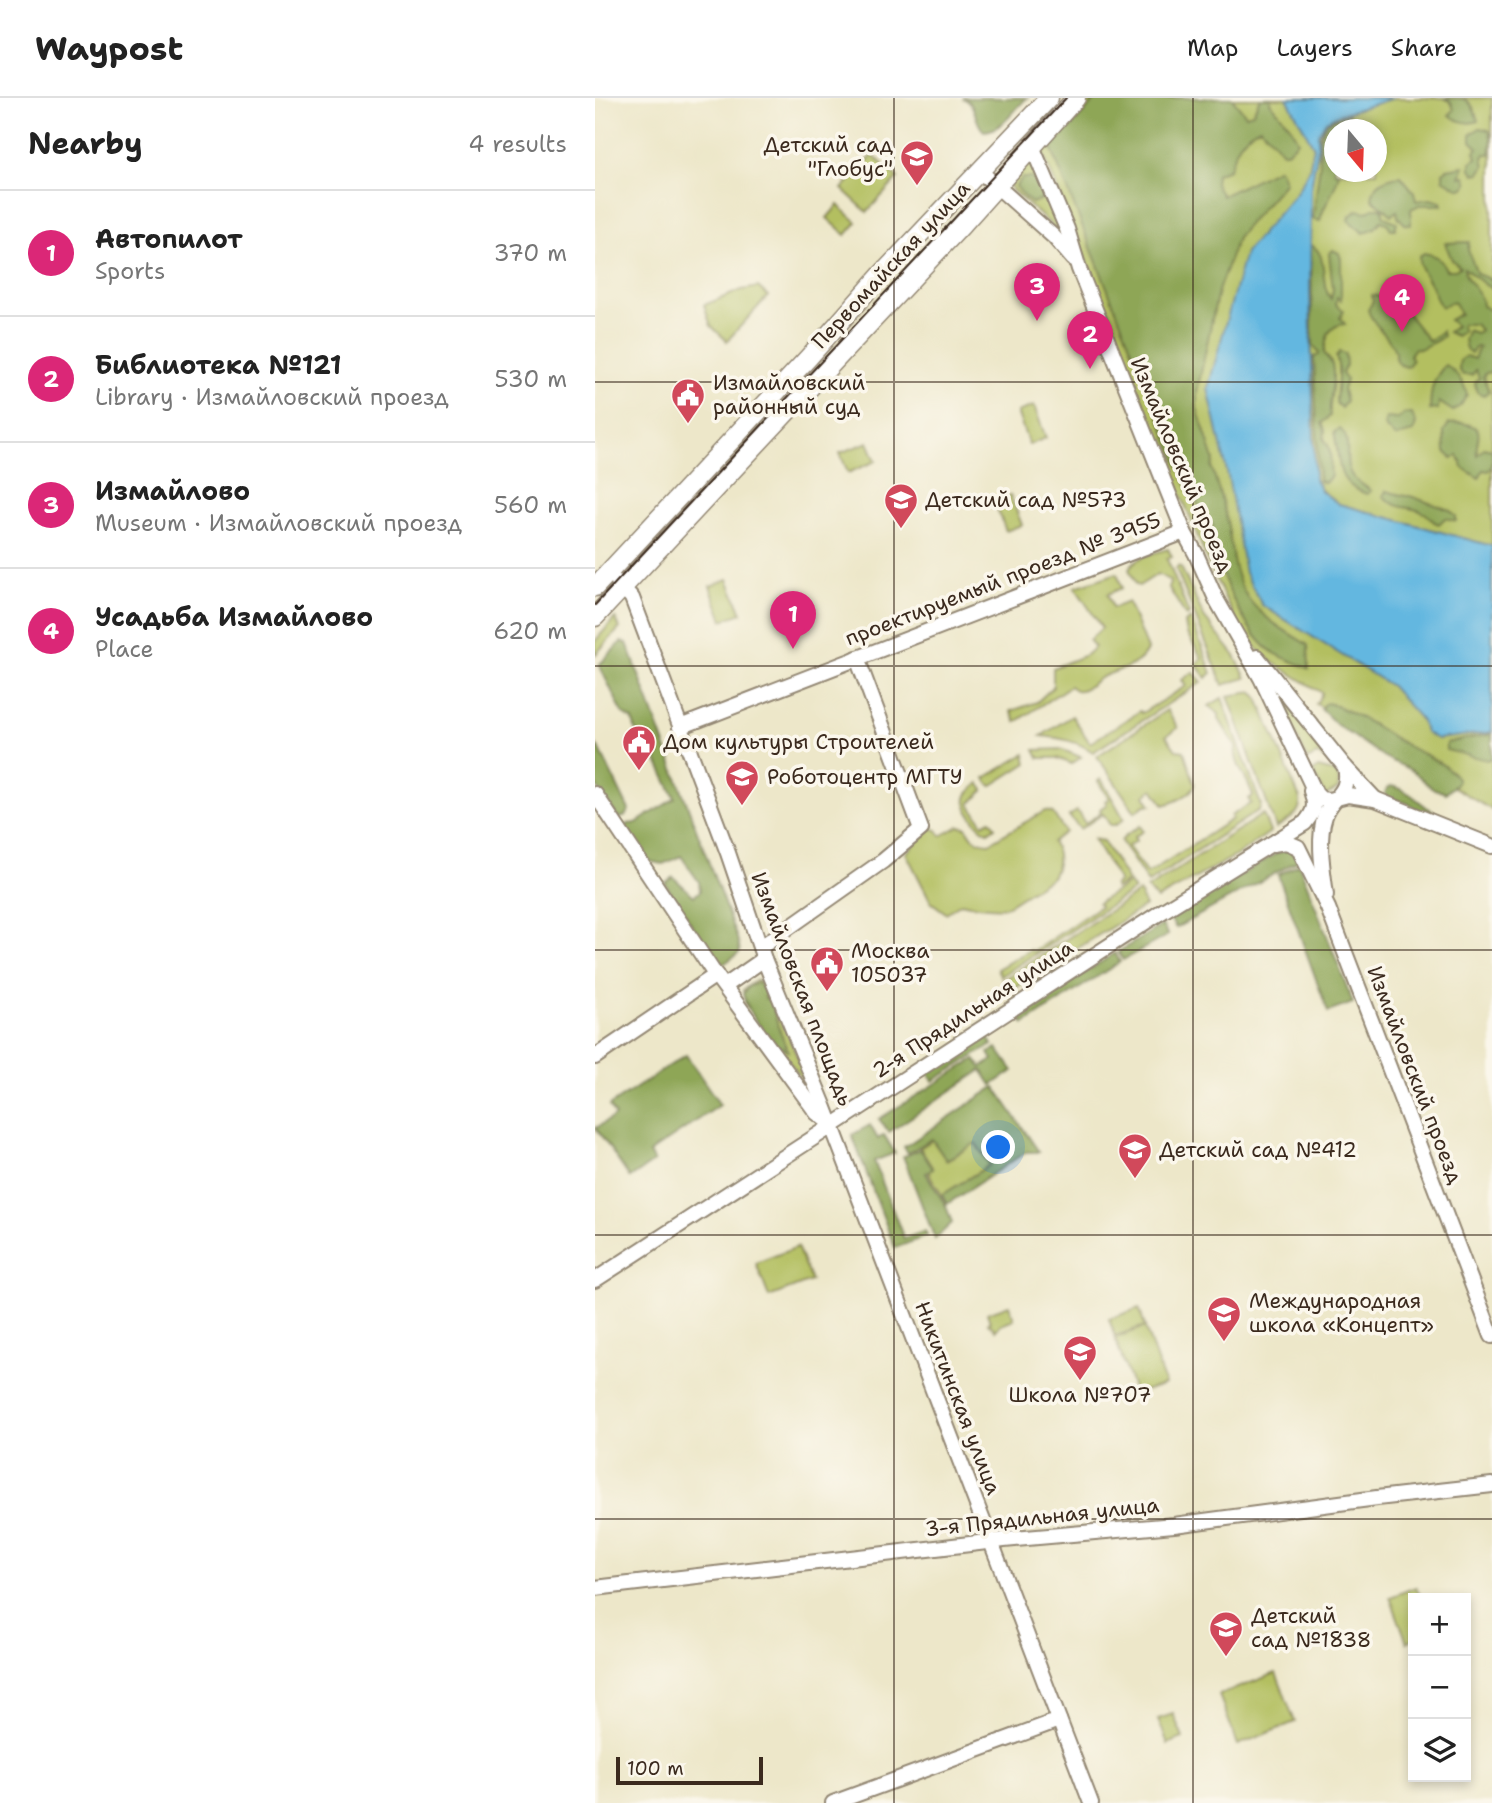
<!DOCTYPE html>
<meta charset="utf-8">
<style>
:root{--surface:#fff;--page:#f6f6f6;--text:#222;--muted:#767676;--line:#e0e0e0;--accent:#db2777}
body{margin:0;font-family:"Shantell Sans",sans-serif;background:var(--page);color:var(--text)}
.controls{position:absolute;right:21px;bottom:21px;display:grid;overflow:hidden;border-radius:0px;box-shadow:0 4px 10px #0003}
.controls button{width:63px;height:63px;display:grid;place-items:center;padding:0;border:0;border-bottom:2px solid var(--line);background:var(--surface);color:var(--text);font:35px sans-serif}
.compass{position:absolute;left:729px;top:21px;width:63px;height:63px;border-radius:50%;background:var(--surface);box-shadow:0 4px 10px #0003;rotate:161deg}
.scale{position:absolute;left:21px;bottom:18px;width:147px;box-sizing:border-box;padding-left:7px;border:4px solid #3b2a1e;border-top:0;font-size:19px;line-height:24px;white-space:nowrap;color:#3b2a1e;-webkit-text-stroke:5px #fbf7ec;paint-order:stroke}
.you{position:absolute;left:404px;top:1050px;width:24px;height:24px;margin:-18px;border:5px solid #fff;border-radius:50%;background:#1a73e8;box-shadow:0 0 0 10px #1a73e833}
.badge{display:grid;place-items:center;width:46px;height:46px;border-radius:50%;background:var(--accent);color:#fff;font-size:23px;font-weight:700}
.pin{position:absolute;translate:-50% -58px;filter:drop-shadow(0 2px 4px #0008)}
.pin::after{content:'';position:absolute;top:37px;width:24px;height:21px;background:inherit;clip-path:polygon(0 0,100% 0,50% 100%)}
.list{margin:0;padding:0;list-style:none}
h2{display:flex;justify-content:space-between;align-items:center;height:91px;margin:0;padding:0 28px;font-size:30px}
h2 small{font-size:23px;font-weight:400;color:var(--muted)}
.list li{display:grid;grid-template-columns:46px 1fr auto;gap:21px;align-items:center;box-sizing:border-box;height:126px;padding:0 28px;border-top:2px solid var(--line)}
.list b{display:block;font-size:26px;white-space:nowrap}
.list p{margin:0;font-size:23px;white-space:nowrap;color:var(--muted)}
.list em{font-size:23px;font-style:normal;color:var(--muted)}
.icon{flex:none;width:38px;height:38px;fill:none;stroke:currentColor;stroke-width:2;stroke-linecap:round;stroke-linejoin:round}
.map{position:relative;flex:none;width:897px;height:1705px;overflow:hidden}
header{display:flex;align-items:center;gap:42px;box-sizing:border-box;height:98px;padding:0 35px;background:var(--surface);border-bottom:2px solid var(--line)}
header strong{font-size:33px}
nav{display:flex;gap:38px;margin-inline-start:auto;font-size:24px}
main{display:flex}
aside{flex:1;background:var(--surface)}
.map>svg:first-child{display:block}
.green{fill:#b3bf61;stroke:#777440;stroke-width:2;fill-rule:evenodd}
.forest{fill:#8ea657;stroke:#64683a;stroke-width:2}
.water{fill:#64b7e0;stroke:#50707f;stroke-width:2}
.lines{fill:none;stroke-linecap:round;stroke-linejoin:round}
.minor-casing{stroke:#948874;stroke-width:18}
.major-casing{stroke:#948874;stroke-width:21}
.minor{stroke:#fff;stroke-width:14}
.major{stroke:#fff;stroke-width:18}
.tram{stroke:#3b2a1e;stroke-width:2}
.grid{fill:none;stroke:#3b2a1e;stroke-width:2;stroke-opacity:0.55}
.labels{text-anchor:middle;stroke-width:7;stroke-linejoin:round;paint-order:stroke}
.poi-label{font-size:21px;fill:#3b2a1e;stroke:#fbf7ec;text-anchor:start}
.street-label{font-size:21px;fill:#3b2a1e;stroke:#fbf7ec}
</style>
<header>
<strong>Waypost</strong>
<nav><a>Map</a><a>Layers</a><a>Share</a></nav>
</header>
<main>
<aside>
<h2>Nearby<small>4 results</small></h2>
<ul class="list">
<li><span class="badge">1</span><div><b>Автопилот</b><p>Sports</p></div><em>370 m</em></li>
<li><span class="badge">2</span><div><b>Библиотека №121</b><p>Library · Измайловский проезд</p></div><em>530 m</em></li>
<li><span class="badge">3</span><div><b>Измайлово</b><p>Museum · Измайловский проезд</p></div><em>560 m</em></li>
<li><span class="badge">4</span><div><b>Усадьба Измайлово</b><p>Place</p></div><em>620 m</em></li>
</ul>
</aside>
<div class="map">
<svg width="897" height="1705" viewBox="0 0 897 1705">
<rect width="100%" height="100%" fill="#fbf7ec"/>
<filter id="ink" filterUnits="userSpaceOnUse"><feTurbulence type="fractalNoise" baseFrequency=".0143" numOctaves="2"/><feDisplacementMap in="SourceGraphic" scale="14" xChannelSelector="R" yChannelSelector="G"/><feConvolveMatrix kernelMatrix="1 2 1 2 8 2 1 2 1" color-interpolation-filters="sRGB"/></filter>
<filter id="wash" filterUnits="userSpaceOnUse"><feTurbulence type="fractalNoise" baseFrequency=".00686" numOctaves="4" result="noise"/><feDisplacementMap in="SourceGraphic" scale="28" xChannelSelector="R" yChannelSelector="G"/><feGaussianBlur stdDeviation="1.57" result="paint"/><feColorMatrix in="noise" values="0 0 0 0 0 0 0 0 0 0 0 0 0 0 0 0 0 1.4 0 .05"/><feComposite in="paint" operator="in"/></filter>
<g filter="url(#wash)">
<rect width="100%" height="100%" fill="#ede7c9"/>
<g class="green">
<path d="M489 0H692L719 49 714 73 701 95 613 290 633 378 667 507 796 588 827 623 830 634 842 641 897 634V712L721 606 727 595 669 559 643 527 616 471 448 56 447 48Z"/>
<path d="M799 0H897V448L744 406 726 392 720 381 715 196 716 89 723 50V36L731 23 743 17ZM740 32H782V74H740Z"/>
<path d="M278 57 303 80 272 114 247 91Z"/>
<path d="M432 63 436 64 466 132 464 134 418 93 414 87Z"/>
<path d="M243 107 262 124 251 137 232 120Z"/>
<path d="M163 189 173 198 132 243 116 228 109 207 147 192Z"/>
<path d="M439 308 451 340 434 347 422 314Z"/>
<path d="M273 344 281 363 253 375 245 355Z"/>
<path d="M415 397 427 427 411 433 399 403Z"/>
<path d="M573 451 577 459 572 461 594 516 591 518 574 490 575 483 563 476 544 488 541 487 534 471C540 458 560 455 573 451Z"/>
<path d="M583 468 586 469 609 519 640 558 651 580 628 587 581 471Z"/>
<path d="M522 475 527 490 513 496 518 510 533 504 550 546 552 552C543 571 521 571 505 580 499 584 492 591 485 592 480 593 479 591 475 588L421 624 416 613 442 604 458 589V570L491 557 500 549 494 542 507 530 480 489Z"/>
<path d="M133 481 147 515 128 522 115 488Z"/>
<path d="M20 520 25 530 0 557V543Z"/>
<path d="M596 521 617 575 611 580 601 566 607 560 592 536 590 525Z"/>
<path d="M598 574 607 584 498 654C482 643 465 640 446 638L477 618 495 645 545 613 547 615 591 588 587 582Z"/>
<path d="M657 594 662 598 705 701C707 717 692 722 681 730L633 598Z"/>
<path d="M627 600 666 707 664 712 553 785 526 743 531 737 545 728 548 733 539 739 541 743 533 748 552 776 637 721 636 718 656 705 653 701 658 698C654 681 638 667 641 649L624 621V616L614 608Z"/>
<path d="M689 604 732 655 736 661 722 657 712 662 687 605Z"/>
<path d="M572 612 583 630 571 638 581 652 589 653 600 687C594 698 580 704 569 707L558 691 550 697 556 707H550L540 714 502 658Z"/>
<path d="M465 651 486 659 477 666 462 660H444L440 652Z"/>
<path d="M430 656 432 665 396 688 390 680Z"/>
<path d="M723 670 742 675 744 682 743 691 730 698 718 674Z"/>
<path d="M506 681 529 721 521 727H515L508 716 485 731 474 718 482 713 490 725 506 715 505 711 512 706 510 703 514 701 503 683Z"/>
<path d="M384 685 389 692 375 706 388 726 395 722 400 729 393 734C383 730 366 709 372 697 374 693 381 688 384 685Z"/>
<path d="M450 713 458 715 470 734 457 744C464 755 464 767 457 779L410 809C405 811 371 807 366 805L351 815 336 804 311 755 336 730 342 732 346 738 364 728 371 729C377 740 382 744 394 745Z"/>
<path d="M668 716 675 734 644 756 562 801 552 791Z"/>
<path d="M498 741 508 743 533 783 520 791 519 788 524 783Z"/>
<path d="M534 785 539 792 406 878 402 871 435 852 439 853 505 808 503 805Z"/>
<path d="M544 794 550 808 457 866 455 865 449 871 416 893 408 882Z"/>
<path d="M161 882 167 883 171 888 215 987 214 990 150 906 148 892Z"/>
<path d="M337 1042 352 1063 380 1045 394 1067 347 1097 333 1074 338 1071 325 1050Z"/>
<path d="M202 1149 216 1183 174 1199 161 1165Z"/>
<path d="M414 1207 419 1221 406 1226 401 1232 393 1225 395 1224 392 1215Z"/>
<path d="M544 1210 550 1228 520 1238 514 1221Z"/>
<path d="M550 1229 570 1286 540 1296 520 1240Z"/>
<path d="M821 1489 826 1500H818V1541L812 1544 795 1499Z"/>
<path d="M681 1575 700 1624 643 1647 624 1597Z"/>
<path d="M578 1616 588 1640 573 1646 563 1621Z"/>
</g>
<g class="forest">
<path d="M367 0H432C418 12 408 32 389 33 378 24 383 5 367 0Z"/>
<path d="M502 0H637L651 17 658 15 665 0H676L675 4 695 28 703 43 692 54H688L665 29C646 37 640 53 634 71L621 76 620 85 627 98 684 70 690 84 643 138 623 193 602 294V310L619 362 617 370C623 389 629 409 633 428 637 454 638 478 653 500 667 520 693 535 713 547L714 571C698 562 679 559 666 544 641 517 627 476 614 442L618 428 594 394 456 50Z"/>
<path d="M849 0C873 0 876 0 883 23 873 27 864 24 854 17L859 12 856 4Z"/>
<path d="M754 16 752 31 740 32V74H744C742 92 728 106 725 123L718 121 725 65 724 42 731 24Z"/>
<path d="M885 30 894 32C897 40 897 48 895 56H890L888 60 890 68 885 75 880 76 876 71V64L882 60 880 53 883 50 876 43V36Z"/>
<path d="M869 68 865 79 870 78 873 85 869 90H863L848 81V74L852 71Z"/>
<path d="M806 78 819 94 821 103 835 101 846 104 847 107H824L816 111V127H811L803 119 802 113 796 117C790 109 783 107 777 100 779 84 793 79 806 78Z"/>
<path d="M427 80H437L450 95 447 101 437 105 430 100 421 88Z"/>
<path d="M778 110H787L789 119 802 124 800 131H796L792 125 786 123 780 130 769 135 754 123 755 118 762 112 771 114Z"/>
<path d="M874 144 873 152 882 176 897 182V190L892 188 869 170C869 184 887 192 887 208L897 213V274L891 275 888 279 894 293 889 297 882 294 880 285 884 280 881 272 877 277H868L864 271 865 262 871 258 879 261 884 249H881L876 255 871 251 869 241 873 232 881 236 885 232 880 226H867L866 229 869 233 861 238 853 234 861 228 854 222 865 216 858 203 847 209C840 202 841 197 837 189 831 177 823 172 824 158L829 155C840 157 846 160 851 172H860L865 169 857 162 850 145Z"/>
<path d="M716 147C735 157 723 185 736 201L738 191 734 156 738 152 744 155 746 161V202L742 199 741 206 749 213 745 220 750 226C733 227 731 240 729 255 731 258 734 261 736 264 742 277 733 303 735 318L727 325 730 332 729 341C739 353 734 364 736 378L730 385 724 383 719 259 724 257V254L718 247 717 231Z"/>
<path d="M798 182 810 188 793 202 805 217 810 213 834 243 847 233 848 238C841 245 833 246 825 251L820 250 815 257 817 263 812 269C806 267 805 268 802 263 796 253 803 262 799 251 793 236 778 228 773 212L778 203 777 197 783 198 790 203 791 197 787 190 791 183Z"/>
<path d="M744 254 750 256 751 267 747 275 751 282 748 292 751 304 746 310 741 305C741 291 746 272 741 259Z"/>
<path d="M850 267C860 273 870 285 872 297L866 307 858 313 844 304 843 311 835 312C836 292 836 284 850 267Z"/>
<path d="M809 316H817L821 326 818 334 800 339 789 328 791 320 803 321Z"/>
<path d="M866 325C895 330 879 339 882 357L889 350 897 352V368L893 373 888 372 884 380 868 370 863 357 858 361 850 354 849 333 854 326Z"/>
<path d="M745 331C759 342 746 365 758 379 762 384 771 388 776 393L772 396C738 386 746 362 739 334Z"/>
<path d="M791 393 810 398H815L855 412 861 418V423L850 420 844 426C836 424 837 420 831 416 815 406 806 415 788 398Z"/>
<path d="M26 544 32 545 143 843 145 854 130 865 123 864 117 858 70 785 78 779 99 798 105 793 104 784 86 758 68 766 52 763 30 729 33 726 41 725 80 700 62 663 60 654C48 646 40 636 38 622L28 616 4 567Z"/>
<path d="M733 605C762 615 785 632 811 647 828 657 850 664 862 680V685L851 695 837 690 818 673 789 659 742 627 726 611 729 606Z"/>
<path d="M897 636V660L892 662 851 652V645Z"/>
<path d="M0 646 4 650 34 712 30 718 24 721 0 686Z"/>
<path d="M797 688C818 693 830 712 850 721H839L812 705 793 700 790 695 792 690Z"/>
<path d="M695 751 704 762 581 830 575 821 682 755Z"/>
<path d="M704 766 758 905 733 914 683 777Z"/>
<path d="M567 827 573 837 528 862 523 854Z"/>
<path d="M520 855 525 864 429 926 424 918Z"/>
<path d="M163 885 169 892 170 900 176 903 183 928 193 953C174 946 154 916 148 896L154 888Z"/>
<path d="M392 938 397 947 338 983 333 975Z"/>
<path d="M402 950 418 973 397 987 387 972 294 1034 284 1021 380 961 386 969 398 962 394 955Z"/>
<path d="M91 957 125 1007 54 1055 59 1064 35 1080 1 1030 20 1018 14 1008Z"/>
<path d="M400 989 444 1054H431L352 1106 347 1097 395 1067 381 1045 351 1062 337 1041 313 1055 309 1049Z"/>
<path d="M275 1027 283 1041 289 1037 300 1055 279 1063 309 1141 330 1133 332 1138 300 1150 257 1037Z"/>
<path d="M325 1051 338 1071 331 1075 351 1108 357 1125 340 1141 308 1058 313 1057Z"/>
</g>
<path class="water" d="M692 0H799L743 17 731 23 723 36V50L716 89 715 196 720 381 726 393 744 406 897 448V634L842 641 830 634 827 623 796 588 667 507 650 475 633 378 613 290 650 155 701 95 714 73 719 49Z"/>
</g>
<g filter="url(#ink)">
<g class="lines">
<g class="minor-casing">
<g id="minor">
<path d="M437 48 472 131 484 171 589 434 601 456 621 501 666 580 721 696 726 701 734 702 753 697 780 701 897 748"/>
<path d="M386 74 459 139 478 161"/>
<path d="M23 484 37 500 133 755 169 861 230 1010 496 1705"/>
<path d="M662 559 750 669 780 701"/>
<path d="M85 629 589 434"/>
<path d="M0 696 117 872 222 1015 236 1026"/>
<path d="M678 746 691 744 703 749 733 810 897 1238"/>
<path d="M731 797C728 773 722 741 730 718 737 697 756 696 750 669"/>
<path d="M166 849 288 763 326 731 262 560"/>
<path d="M130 888 169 861"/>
<path d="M0 959 121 877"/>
<path d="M0 1182 563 816 710 725C720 713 721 707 716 693"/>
<path d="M0 1490 409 1442 579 1427 782 1400 897 1387"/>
<path d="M238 1705 464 1622"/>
</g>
</g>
<g class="major-casing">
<g id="major">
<path d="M0 489 214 259 287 176 454 0"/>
<path d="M0 519 366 128 481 0"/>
</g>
</g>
<use href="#minor" class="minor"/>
<use href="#major" class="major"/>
<path class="tram" d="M0 507 471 0"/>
</g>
</g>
<path class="grid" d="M299 0V1705M598 0V1705M0 284H897M0 568H897M0 852H897M0 1137H897M0 1421H897"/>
<defs>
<g id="school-pin" transform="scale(1.75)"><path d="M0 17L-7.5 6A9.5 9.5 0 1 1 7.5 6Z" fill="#d1495b" stroke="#fbf7ec"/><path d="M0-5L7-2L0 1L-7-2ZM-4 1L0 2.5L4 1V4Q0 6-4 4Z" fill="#fff"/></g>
<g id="civic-pin" transform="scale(1.75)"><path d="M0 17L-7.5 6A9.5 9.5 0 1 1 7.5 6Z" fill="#d1495b" stroke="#fbf7ec"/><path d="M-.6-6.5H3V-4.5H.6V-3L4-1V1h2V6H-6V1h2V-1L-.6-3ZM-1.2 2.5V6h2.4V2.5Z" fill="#fff"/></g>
<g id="university-pin" transform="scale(1.75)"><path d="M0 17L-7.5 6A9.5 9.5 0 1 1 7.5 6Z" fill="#d1495b" stroke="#fbf7ec"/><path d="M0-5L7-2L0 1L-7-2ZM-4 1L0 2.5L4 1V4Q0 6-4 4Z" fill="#fff"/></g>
</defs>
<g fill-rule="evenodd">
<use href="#school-pin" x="322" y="59"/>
<use href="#civic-pin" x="93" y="297"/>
<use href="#school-pin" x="306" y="402"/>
<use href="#civic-pin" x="44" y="644"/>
<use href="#university-pin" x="147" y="679"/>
<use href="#civic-pin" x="232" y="865"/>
<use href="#school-pin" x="540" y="1052"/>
<use href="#school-pin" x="629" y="1215"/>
<use href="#school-pin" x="485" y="1254"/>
<use href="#school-pin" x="631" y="1530"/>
</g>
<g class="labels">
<g class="poi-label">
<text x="298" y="54" text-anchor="end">Детский сад<tspan x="298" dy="24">"Глобус"</tspan></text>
<text x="118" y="292">Измайловский<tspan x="118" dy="24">районный суд</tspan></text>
<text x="330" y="409">Детский сад №573</text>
<text x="68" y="651">Дом культуры Строителей</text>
<text x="172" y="686">Роботоцентр МГТУ</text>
<text x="256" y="860">Москва<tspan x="256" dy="24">105037</tspan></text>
<text x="564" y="1059">Детский сад №412</text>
<text x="654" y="1210">Международная<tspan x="654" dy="24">школа «Концепт»</tspan></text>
<text x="485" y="1304" text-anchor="middle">Школа №707</text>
<text x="656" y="1525">Детский<tspan x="656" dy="24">сад №1838</tspan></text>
</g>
<g class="street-label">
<text transform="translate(296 167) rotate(-47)" y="7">Первомайская улица</text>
<text transform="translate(587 367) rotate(67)" y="7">Измайловский проезд</text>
<text transform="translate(408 481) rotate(-21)" y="7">проектируемый проезд № 3955</text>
<text transform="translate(207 891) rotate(69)" y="7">Измайловская площадь</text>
<text transform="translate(378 911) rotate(-33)" y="7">2-я Прядильная улица</text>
<text transform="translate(820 977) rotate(69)" y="7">Измайловский проезд</text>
<text transform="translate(363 1300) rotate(69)" y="7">Никитинская улица</text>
<text transform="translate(447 1419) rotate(-6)" y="7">3-я Прядильная улица</text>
</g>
</g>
</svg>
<div class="controls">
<button>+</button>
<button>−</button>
<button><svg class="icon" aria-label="layers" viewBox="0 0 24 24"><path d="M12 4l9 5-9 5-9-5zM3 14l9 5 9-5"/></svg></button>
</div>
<svg class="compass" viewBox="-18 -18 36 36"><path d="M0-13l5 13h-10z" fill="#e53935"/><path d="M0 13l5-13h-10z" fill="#767676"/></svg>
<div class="scale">100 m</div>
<div class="you"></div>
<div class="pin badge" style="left:198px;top:551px">1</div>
<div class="pin badge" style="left:495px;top:271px">2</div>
<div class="pin badge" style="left:442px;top:223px">3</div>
<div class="pin badge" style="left:807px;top:234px">4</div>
</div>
</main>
